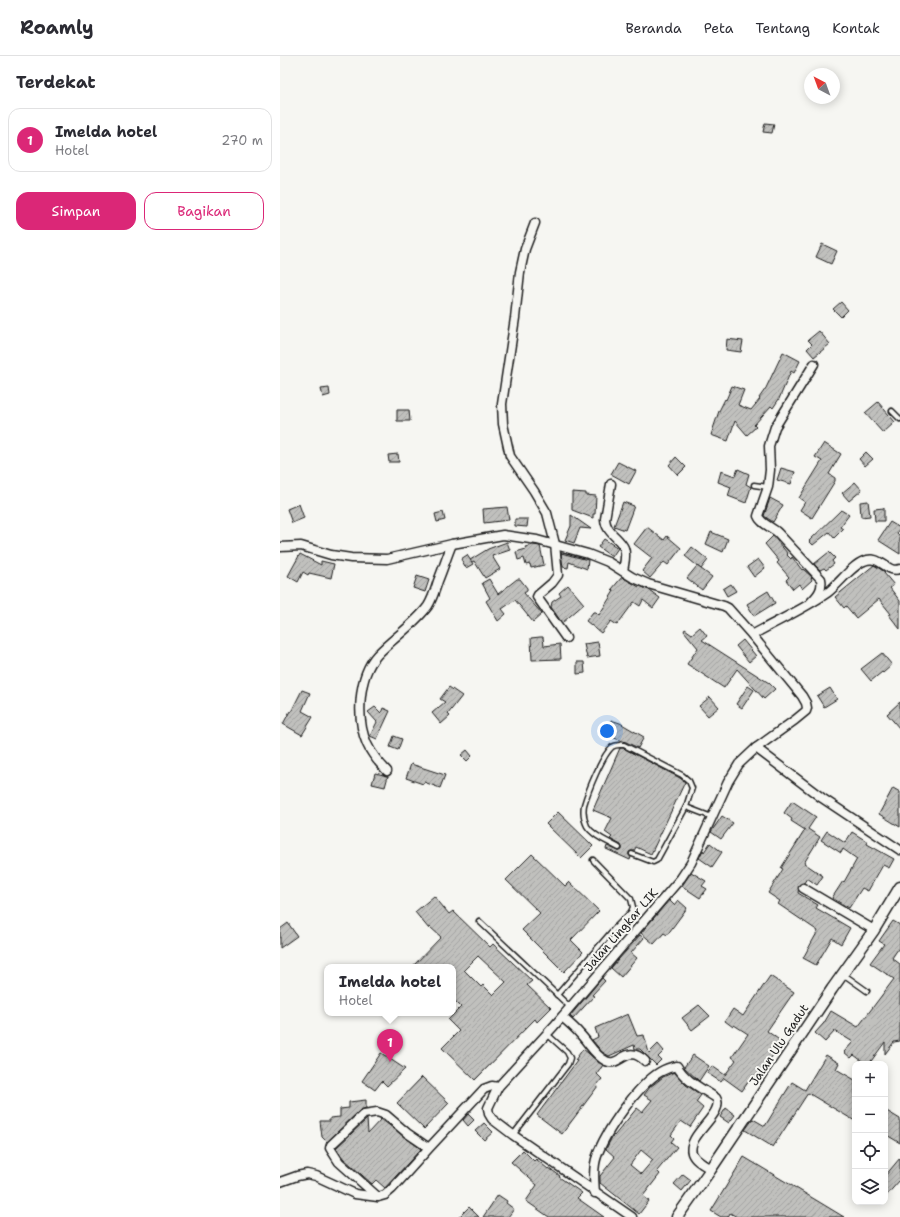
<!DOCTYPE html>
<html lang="id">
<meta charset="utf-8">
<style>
:root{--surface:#fff;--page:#f7f7f7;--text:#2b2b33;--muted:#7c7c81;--line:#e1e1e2;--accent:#db2777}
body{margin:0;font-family:"Shantell Sans",sans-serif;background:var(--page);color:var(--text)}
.controls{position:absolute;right:12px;bottom:12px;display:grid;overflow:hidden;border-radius:8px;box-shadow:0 2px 10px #0003}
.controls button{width:36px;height:36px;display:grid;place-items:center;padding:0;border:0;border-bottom:1px solid var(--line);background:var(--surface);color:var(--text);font:20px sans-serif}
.compass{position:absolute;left:524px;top:12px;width:36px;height:36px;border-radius:50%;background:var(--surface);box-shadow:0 2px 10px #0003;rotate:319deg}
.you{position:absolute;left:327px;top:675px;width:14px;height:14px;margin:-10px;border:3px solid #fff;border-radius:50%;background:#1a73e8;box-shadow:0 0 0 6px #1a73e833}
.badge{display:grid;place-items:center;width:26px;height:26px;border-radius:50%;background:var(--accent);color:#fff;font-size:13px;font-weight:700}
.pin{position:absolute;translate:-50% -33px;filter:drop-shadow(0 1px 2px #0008)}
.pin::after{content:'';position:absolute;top:21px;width:14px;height:12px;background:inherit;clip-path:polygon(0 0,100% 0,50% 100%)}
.popup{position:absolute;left:44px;top:908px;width:132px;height:52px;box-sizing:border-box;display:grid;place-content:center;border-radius:8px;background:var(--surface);filter:drop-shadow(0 1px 3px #0005);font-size:13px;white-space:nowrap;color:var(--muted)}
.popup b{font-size:15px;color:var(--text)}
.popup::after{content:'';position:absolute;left:50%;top:100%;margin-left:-8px;border:8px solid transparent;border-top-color:var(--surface)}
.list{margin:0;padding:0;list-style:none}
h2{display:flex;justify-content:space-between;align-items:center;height:52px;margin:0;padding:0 16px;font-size:17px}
h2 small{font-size:13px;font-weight:400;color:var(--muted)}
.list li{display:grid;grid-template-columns:26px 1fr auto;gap:12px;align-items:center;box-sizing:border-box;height:64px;margin:0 8px 8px;padding:0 8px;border:1px solid var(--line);border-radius:12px}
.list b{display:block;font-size:15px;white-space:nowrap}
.list p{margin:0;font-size:13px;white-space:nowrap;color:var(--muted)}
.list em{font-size:13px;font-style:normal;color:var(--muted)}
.actions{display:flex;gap:8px;padding:12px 16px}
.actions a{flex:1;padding:9px 0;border:1px solid var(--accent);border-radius:12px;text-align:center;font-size:14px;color:var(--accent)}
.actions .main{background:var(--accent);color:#fff}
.icon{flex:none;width:22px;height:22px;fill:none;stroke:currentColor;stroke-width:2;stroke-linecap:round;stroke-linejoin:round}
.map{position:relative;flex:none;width:620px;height:1161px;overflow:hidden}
header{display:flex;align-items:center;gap:24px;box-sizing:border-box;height:56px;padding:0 20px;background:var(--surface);border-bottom:1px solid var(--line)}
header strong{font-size:19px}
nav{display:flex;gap:22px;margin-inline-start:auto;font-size:14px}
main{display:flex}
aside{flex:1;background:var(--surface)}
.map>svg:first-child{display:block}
.building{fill:url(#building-hatch);stroke:#1c1c1c;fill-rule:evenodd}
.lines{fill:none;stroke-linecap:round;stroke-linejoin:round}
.service-casing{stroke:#1c1c1c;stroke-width:7}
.minor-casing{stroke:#1c1c1c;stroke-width:11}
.tertiary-casing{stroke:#1c1c1c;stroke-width:13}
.service{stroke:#f6f6f2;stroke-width:4}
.minor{stroke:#f6f6f2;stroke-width:8}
.tertiary{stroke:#f6f6f2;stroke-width:10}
.labels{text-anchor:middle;stroke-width:4;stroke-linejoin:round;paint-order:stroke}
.street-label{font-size:12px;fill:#1c1c1c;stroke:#f6f6f2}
</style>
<header>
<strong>Roamly</strong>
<nav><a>Beranda</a><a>Peta</a><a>Tentang</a><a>Kontak</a></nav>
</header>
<main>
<aside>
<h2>Terdekat<small></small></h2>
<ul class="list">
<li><span class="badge">1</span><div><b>Imelda hotel</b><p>Hotel</p></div><em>270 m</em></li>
</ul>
<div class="actions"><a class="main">Simpan</a><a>Bagikan</a></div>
</aside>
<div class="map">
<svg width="620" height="1161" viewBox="0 0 620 1161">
<defs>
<pattern id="building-hatch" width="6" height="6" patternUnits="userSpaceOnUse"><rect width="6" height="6" fill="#c0c0bd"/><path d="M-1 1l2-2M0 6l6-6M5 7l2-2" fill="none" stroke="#a4a4a2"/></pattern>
</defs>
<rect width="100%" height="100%" fill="#f6f6f2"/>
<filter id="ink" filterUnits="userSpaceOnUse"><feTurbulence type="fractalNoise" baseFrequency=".025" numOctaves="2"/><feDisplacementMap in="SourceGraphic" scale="8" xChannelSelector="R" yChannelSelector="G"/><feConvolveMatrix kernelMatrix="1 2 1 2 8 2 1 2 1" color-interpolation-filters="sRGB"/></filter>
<g filter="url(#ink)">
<g class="building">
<path d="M485 67 494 68 492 77 483 76Z"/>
<path d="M542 188 557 195 551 208 536 201Z"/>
<path d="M561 246 568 254 561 261 553 253Z"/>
<path d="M539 275 550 288 534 301 527 293 532 288 528 284Z"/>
<path d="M447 283 463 285 461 296 446 294Z"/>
<path d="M503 296 520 305 514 317 511 315 499 343 493 352 491 350 474 369 476 371 467 379 455 365 448 385 431 379 439 355 445 343 446 344 452 330 464 334 458 349 471 354 480 343 479 342 486 332Z"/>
<path d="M49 332 50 339 43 341 41 333Z"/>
<path d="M598 346 615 366 603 377 585 357Z"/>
<path d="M117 354H129L130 365H117Z"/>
<path d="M544 387 561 398 549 418 555 422V425L532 462 520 454 525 446 519 442 540 408 542 405 535 401Z"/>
<path d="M586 396 593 403 585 410 579 403Z"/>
<path d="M118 398 119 406H109L108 399Z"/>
<path d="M396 401 406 411 398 419 389 409Z"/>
<path d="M338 406 356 415 349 428 331 418Z"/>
<path d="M501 412 515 416 511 428 497 424Z"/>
<path d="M458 413 469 418 466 428 471 431 466 447 448 440 451 431 438 426 441 415 455 420Z"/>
<path d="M575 426 582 434 569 445 562 437Z"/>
<path d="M292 436 306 437V439L316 440 315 458H313V462L292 454Z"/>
<path d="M490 442 503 449 493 466 484 460Z"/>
<path d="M588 445 590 460 581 461 580 446Z"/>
<path d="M343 446 354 450 345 474 334 470Z"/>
<path d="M19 448 24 462 12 467 7 453Z"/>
<path d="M227 451 229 464 204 467 203 453Z"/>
<path d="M604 452V465H595L594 453Z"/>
<path d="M561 454 569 459 560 471 563 473 554 482 549 476 533 489 529 485Z"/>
<path d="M163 456 165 464 157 466 155 458Z"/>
<path d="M291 459 311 473 300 472 294 487 285 484 291 470Z"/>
<path d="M235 463H248L247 471 235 470Z"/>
<path d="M610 466 620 472 617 477 620 480V498L598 484Z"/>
<path d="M367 471 384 484 387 480 401 492 388 509 384 506 370 522 362 515 372 502 354 488Z"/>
<path d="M431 476 448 483 443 496 426 488Z"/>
<path d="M493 480 508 498 507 499 511 503 512 501 522 514 523 513 532 521 531 522 532 524 522 533 519 528 513 533 506 524 509 521 497 507 499 505 485 488Z"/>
<path d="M324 483 338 492 332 501 318 491Z"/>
<path d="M227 486 230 494 212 500 220 513 205 522 194 505 192 506 190 504 208 493Z"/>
<path d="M253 489 260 490 264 509 251 512 250 508 246 509 244 502 238 504 236 496 246 493 245 491Z"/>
<path d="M412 491 428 504 421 513 405 500Z"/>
<path d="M549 496 555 502 552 505 554 508 546 514 544 512 540 514 534 508Z"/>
<path d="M281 497 308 504 307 513 289 506 288 512 283 511Z"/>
<path d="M20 498 41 509V505L54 508 51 522 29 517 28 519 23 516 18 526 8 520Z"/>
<path d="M187 499 193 508 186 512 181 503Z"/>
<path d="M478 503 485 512 474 521 467 511Z"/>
<path d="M594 509 605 516 604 517 614 529 610 532 620 545V573L609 559 611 558 599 543 576 562 566 550 564 552 555 541Z"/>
<path d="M417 510 432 521 422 534 407 522Z"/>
<path d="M137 520 149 524 145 536 133 532Z"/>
<path d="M342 521 359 531 360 530 369 534 380 542 373 552 363 544 360 550 354 546 337 569 331 565 321 577 306 565 313 556H316L319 559 334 535 332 533Z"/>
<path d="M209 523 218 538 237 523H240L247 532V535L244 537 262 558 253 566 235 544 222 553 226 558 218 565 206 545 210 542 202 527Z"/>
<path d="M451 528 456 535 447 540 443 533Z"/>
<path d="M288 529 304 548 282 567 271 551 272 546 281 540 279 537Z"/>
<path d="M488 535 495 547 474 560 467 548Z"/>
<path d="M420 571 427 580 422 584 489 627 495 633 484 643 457 613 444 632 407 608 418 592 404 575 405 573 412 578Z"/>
<path d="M260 581H263L264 590 280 588 281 603 252 604 251 582Z"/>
<path d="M463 584 476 600 469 606 456 590Z"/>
<path d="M318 586 320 600 307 602 304 588Z"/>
<path d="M602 597 612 609 603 617 602 616 591 625 581 613Z"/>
<path d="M297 606H304L305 617 297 618Z"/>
<path d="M468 630 474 634 462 652 456 648Z"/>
<path d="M169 631 182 640 168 658 170 660 161 668 152 657 165 646 160 643Z"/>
<path d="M550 632 557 643 544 651 537 640Z"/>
<path d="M22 634 30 637 22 655 33 661 22 679 3 668 10 655 11 656Z"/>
<path d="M430 641 439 651 428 660 419 650Z"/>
<path d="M620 646V673L607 658Z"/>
<path d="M95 651 101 657 103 652 110 655 97 683 90 680 97 666 88 656Z"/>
<path d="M331 664 340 667 364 681 358 692 346 686 325 679Z"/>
<path d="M114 680 122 683 118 694 110 691Z"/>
<path d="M340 692H343L400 722 405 726 371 798 356 791 354 795H351L349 796V799L351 801 350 804 326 793 327 790 339 795 342 794V792L341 789 330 783 332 781 325 776 332 762 313 754Z"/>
<path d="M187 694 192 700 187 705 181 699Z"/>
<path d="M131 708 165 719 160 732 144 726 143 728 126 722Z"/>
<path d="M95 717 108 720 105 731 92 728Z"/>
<path d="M613 732 620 736V771L599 758Z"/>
<path d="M512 745 536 761 528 773 540 781 524 807 543 820 537 829 527 822 524 827 519 829 518 837 538 849 536 852 570 872 561 888 552 882 536 909 523 902 538 875 498 848 500 845 488 837 503 813 501 812 525 774 511 765 512 763 504 757Z"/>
<path d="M278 756 313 790 301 802 266 768Z"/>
<path d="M442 760 453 767 441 783 431 776Z"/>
<path d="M547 775 565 787 572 776 588 786 587 788 614 803 609 812 603 809 588 835 582 832 569 852 552 842 563 825 564 826 577 803 563 793 561 797 541 784Z"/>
<path d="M430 787 442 796 432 811 419 802 423 794 424 796Z"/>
<path d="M252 798 285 830 289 826 319 855 291 884 303 896 284 916 242 874 260 857 226 824Z"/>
<path d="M411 816 426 825 422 830 427 833 420 842 402 830Z"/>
<path d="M154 840 169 858 173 855 210 891 213 888 252 925 247 929 271 952 257 966 255 963 195 1024 162 992 179 975 168 964 181 951 173 943V911H132L161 881 150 871 149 873 135 856ZM198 900 226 926 213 939 203 929 201 931 184 914Z"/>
<path d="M389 844 394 849 398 844 407 852 387 879 384 877 374 888 361 877Z"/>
<path d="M613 865 620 869V890L612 902 620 908V985L614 986 605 998V986L589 1008H586L574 999 571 1002 564 996 573 986 555 975 545 986 535 977 544 967 551 955 578 971 614 923 590 907 604 888 599 885Z"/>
<path d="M8 867 17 880 0 892V873Z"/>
<path d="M360 879 364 882 351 897 357 902 341 921 331 912Z"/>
<path d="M490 920 514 936 487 975 502 986 477 1022 473 1019 462 1035 444 1022 441 1026 427 1017 432 1010 445 1019 456 1004 452 1001 468 978 454 969 453 971 445 965 453 953 463 960Z"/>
<path d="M322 922 325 925 312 939 314 940 293 963 290 960Z"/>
<path d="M419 949 430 960 412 974 402 962Z"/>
<path d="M348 958 357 980 364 979 369 997 378 988 384 995 378 1001 381 1004 376 1009 360 993H355L354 989 329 1000 322 996 312 984 318 981 315 972Z"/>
<path d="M303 993 323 1009 317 1018 322 1023 317 1029 318 1030 282 1078 257 1059 297 1005 295 1004Z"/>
<path d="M101 997 125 1013 107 1030 102 1025 95 1034 82 1025Z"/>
<path d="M413 999 429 1010 419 1025 404 1011Z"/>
<path d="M546 999 559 1007 556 1013 575 1024V1065L528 1037 493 1091 465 1074 473 1063 485 1070 512 1026 525 1034Z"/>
<path d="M394 1016 406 1029 421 1039 416 1046 423 1052 410 1071 401 1065 391 1079 394 1082 391 1086 397 1091 377 1115 380 1118 363 1140 369 1145 359 1158 320 1127V1120L335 1101 326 1093 333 1079 334 1080 357 1052 362 1056 372 1044 364 1039 370 1031 383 1021ZM361 1094 373 1104 361 1118 350 1109Z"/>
<path d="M142 1021 169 1047 144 1073 117 1047Z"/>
<path d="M86 1044V1052L80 1054 47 1086 42 1081 40 1065H50V1062L60 1061V1053L69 1052V1046Z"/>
<path d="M446 1052 455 1059 449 1067 440 1061Z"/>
<path d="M605 1054 620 1063V1087L605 1078Z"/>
<path d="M188 1058 194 1064 188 1070 183 1064Z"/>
<path d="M87 1063 88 1077 101 1063 141 1093 105 1132 96 1124 92 1128 63 1102 56 1092Z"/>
<path d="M204 1067 213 1076 204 1084 195 1075Z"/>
<path d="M243 1094 254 1105 256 1103 268 1113 269 1112 280 1120 279 1121 302 1137 297 1142 324 1161H269L246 1145 257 1129 231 1106Z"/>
<path d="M464 1101 506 1126 564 1161H457L450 1157 448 1161H441L431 1155Z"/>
<path d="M620 1102V1124L605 1141V1120Z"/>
<path d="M403 1118 411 1124 402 1135 394 1128Z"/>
<path d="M218 1139 227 1145 226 1147 234 1153 228 1161H203Z"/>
<path d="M189 1151 199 1161H179Z"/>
</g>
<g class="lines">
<g class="service-casing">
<g id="service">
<path d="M612 355 620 363"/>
<path d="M474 429 488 431"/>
<path d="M406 751 432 761"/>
<path d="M339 792C329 786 313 780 307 770 304 764 303 755 304 749 308 735 322 700 332 691 336 688 339 689 344 689L402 719 409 725 412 732 406 751 377 804 373 806 352 798"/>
<path d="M199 865 290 951"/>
<path d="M563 918 587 935"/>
<path d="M277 939 333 874 351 856 353 851 351 843 313 804"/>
<path d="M233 1079 288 1008 290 1002 287 996 267 978"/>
</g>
</g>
<g class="minor-casing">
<g id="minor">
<path d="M255 167 245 193 240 216 235 262 222 348 223 368 230 400 254 435 267 457 275 488 278 519 272 527 258 539 257 541 286 582"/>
<path d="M331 428 325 463C326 477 339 481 344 492 347 499 344 508 343 515"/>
<path d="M0 491 21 490 51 499 71 502 107 503 172 488 223 479 257 484 308 498 328 506 352 521 368 528 444 550 448 552 472 579 522 640 526 647 527 652 526 655 515 664 476 692 459 708 448 726 411 807 401 822 274 970 218 1031 208 1052 209 1058 212 1063 233 1079 352 1161"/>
<path d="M531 546C538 539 543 533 541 523L498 477C492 471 481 468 478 460L488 431 490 414 489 390 495 371 534 308"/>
<path d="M472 579C497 565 524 553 547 537 559 528 571 510 584 505 601 498 606 518 620 513"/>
<path d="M476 692 542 742 620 794"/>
<path d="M107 715C99 707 92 699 87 688 76 663 78 620 97 599 113 582 134 569 148 550 153 542 155 534 158 525 163 513 167 500 172 488"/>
<path d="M523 832 594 874"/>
<path d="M282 961C288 966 295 972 300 978 308 986 315 1000 326 1005 340 1012 346 987 365 1005"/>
<path d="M149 1092 127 1077 106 1059 97 1056 84 1058 51 1089 50 1092 59 1106 98 1141 105 1139 112 1133 149 1092 204 1033 212 1030 218 1031"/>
<path d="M0 1126 17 1120 27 1118 36 1120 75 1138 98 1141"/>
<path d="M315 1137C314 1124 313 1111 317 1100 325 1076 358 1029 380 1016 385 1013 391 1011 397 1010 405 1025 423 1033 436 1042 446 1057 406 1079 412 1097 415 1105 424 1109 431 1113"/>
</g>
</g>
<g class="tertiary-casing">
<path id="tertiary" d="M397 1161 431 1113 552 933 594 874 620 831"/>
</g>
<use href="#service" class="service"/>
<use href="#minor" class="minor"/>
<use href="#tertiary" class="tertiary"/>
</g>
</g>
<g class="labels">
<g class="street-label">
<text transform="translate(341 874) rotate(-49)" y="4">Jalan Lingkar LIK</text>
<text transform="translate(499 989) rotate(-56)" y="4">Jalan Ulu Gadut</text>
</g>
</g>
</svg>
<div class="controls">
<button>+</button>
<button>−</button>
<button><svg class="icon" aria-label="locate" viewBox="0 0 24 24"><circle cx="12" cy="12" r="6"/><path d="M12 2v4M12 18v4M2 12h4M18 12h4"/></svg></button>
<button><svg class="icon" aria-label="layers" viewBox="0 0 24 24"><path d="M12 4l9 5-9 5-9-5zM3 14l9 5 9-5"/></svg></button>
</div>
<svg class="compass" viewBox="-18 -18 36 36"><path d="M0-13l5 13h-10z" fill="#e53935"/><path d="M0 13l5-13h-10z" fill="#7c7c81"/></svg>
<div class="you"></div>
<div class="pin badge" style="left:110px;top:1006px">1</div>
<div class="popup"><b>Imelda hotel</b>Hotel</div>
</div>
</main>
